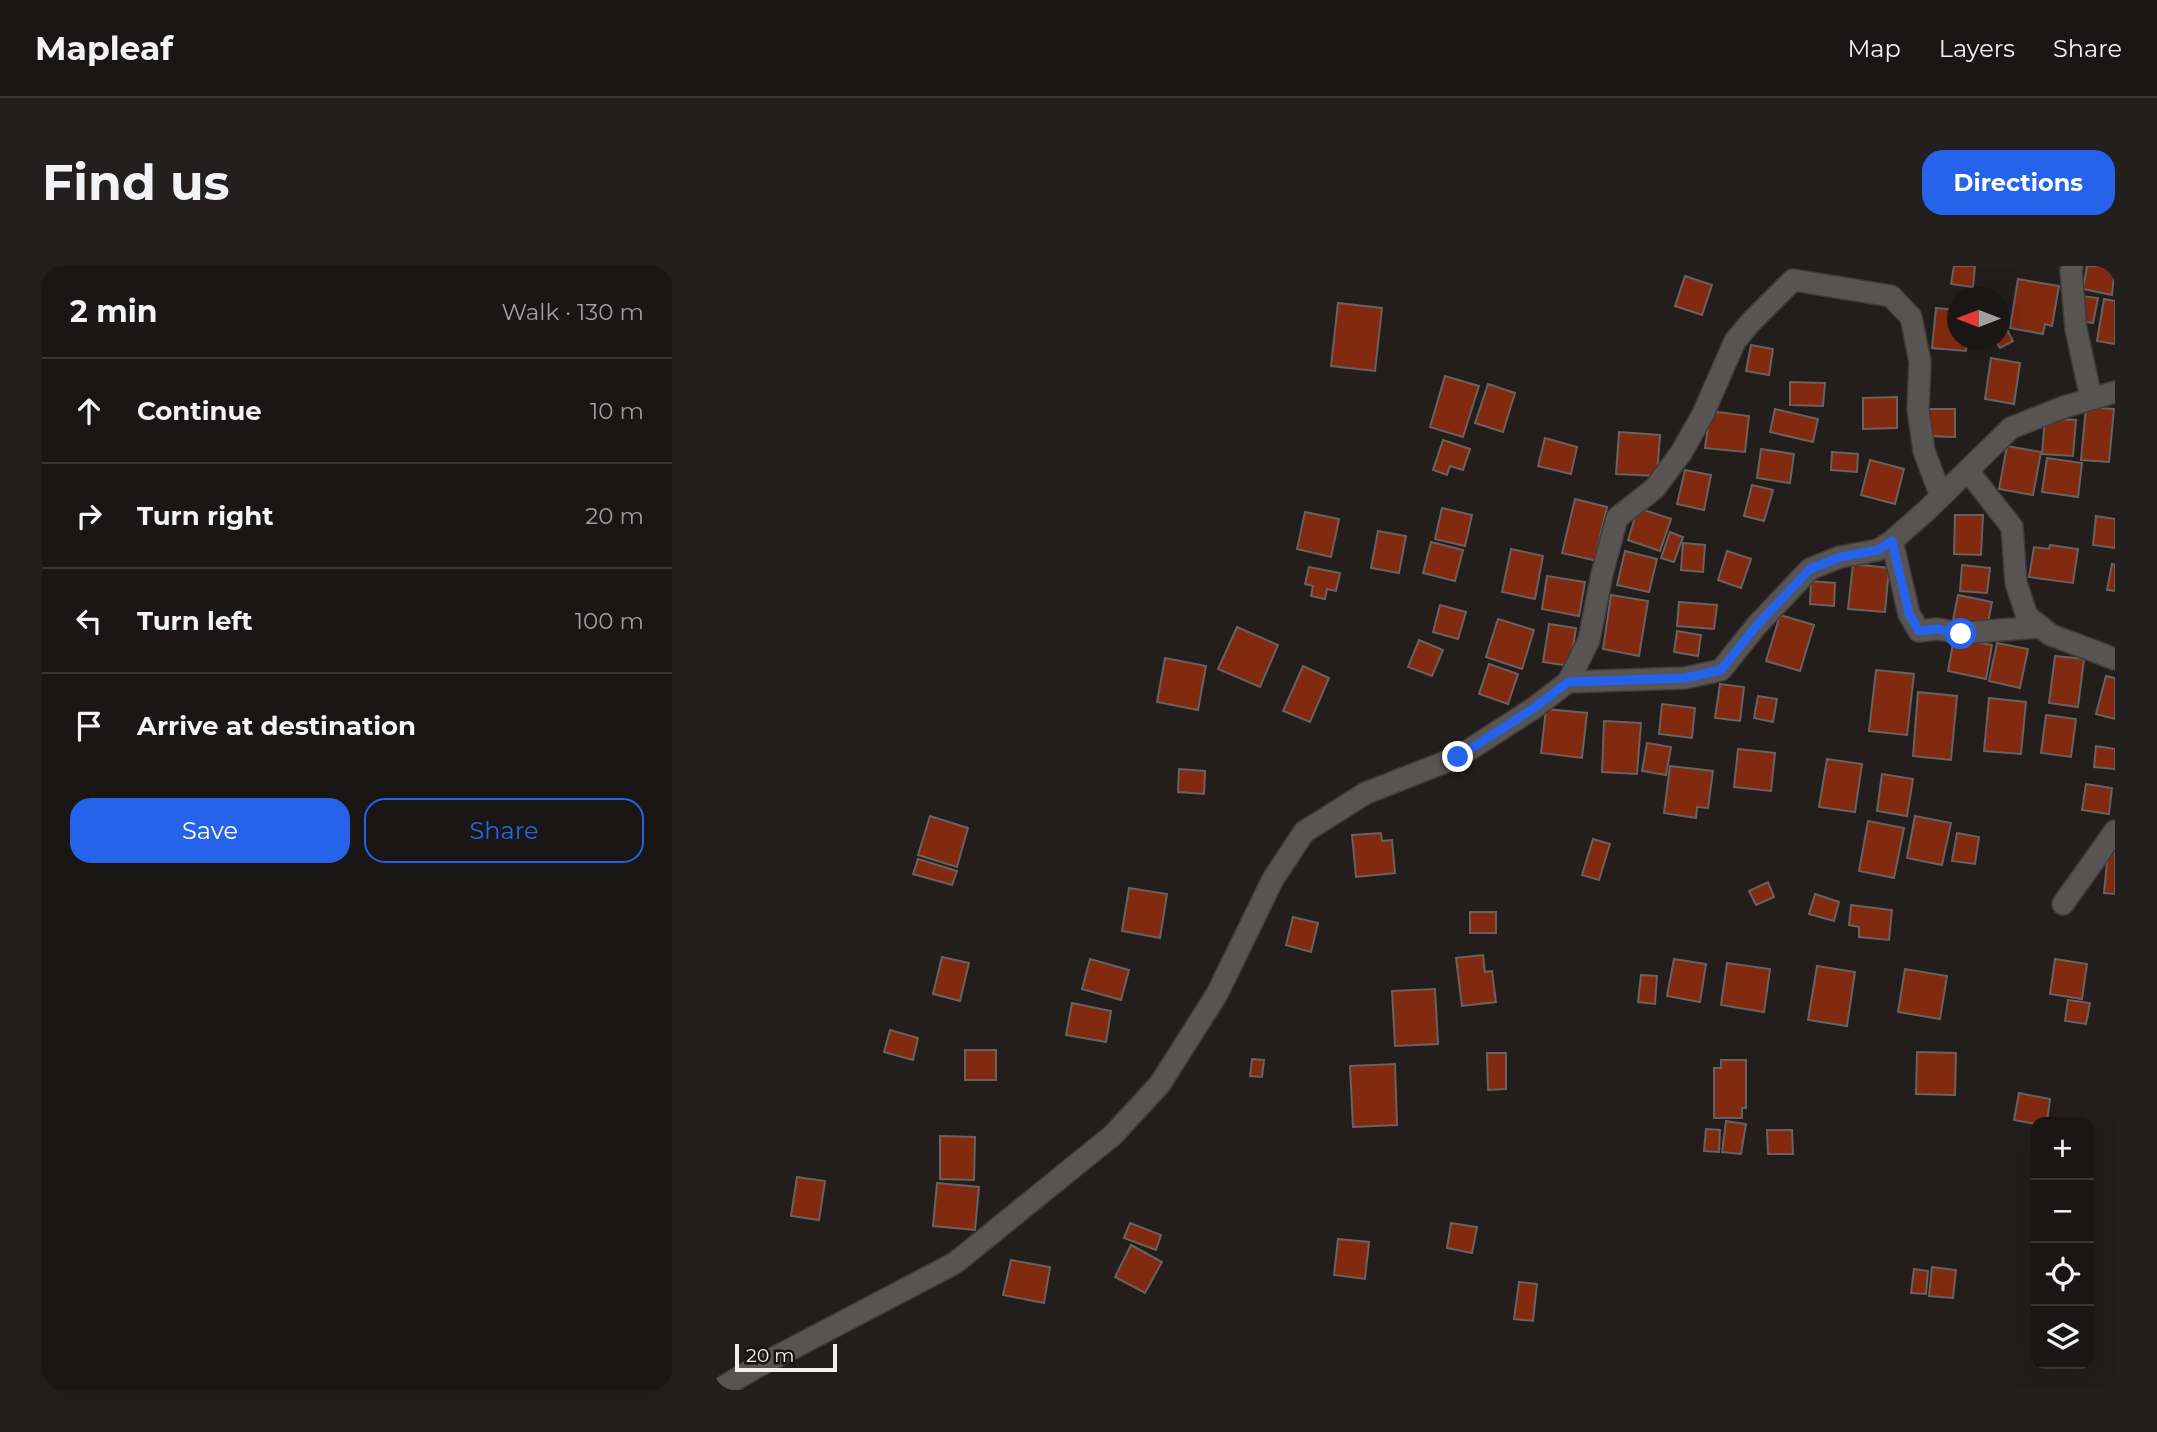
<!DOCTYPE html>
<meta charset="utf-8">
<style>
:root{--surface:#1a1615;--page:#231f1e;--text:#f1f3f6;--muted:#9f9fa0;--line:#383534;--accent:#2563eb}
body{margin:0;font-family:Montserrat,sans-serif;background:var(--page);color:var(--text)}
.controls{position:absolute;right:21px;bottom:21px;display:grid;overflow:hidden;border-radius:14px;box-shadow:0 7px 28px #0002}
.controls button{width:63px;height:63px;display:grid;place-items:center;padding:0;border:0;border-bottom:2px solid var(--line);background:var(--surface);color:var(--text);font:35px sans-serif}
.compass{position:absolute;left:1233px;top:21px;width:63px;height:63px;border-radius:50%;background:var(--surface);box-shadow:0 7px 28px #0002;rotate:270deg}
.scale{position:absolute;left:21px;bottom:18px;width:102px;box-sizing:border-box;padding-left:7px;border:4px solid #f3efee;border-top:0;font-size:19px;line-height:24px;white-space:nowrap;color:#f3efee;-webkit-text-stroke:5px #191413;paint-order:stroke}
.stop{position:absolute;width:21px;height:21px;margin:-16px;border:5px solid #2563eb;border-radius:50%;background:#fff}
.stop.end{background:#2563eb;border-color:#fff;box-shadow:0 2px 7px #0008}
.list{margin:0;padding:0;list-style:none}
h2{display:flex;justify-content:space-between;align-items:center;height:91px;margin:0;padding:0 28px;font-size:30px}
h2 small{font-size:23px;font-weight:400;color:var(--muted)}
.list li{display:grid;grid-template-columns:46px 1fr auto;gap:21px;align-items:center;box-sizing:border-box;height:105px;padding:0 28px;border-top:2px solid var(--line)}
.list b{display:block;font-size:26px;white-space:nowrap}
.list em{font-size:23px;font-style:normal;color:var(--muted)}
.actions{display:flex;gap:14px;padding:21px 28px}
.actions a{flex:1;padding:16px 0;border:2px solid var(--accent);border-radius:21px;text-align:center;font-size:24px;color:var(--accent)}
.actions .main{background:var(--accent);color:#fff}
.icon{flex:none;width:38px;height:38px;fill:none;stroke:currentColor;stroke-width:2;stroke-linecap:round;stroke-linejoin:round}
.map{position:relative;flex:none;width:1401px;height:1124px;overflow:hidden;border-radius:21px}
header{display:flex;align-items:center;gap:42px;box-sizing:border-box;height:98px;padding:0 35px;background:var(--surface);border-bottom:2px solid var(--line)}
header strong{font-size:33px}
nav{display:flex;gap:38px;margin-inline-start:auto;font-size:24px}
.intro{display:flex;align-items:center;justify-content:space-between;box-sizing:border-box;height:168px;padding:0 42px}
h1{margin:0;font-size:49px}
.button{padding:18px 32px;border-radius:21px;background:var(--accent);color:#fff;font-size:24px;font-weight:700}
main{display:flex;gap:42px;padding:0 42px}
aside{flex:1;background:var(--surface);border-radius:21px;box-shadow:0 7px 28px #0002}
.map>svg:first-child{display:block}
.building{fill:#822a10;stroke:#686160;stroke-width:2}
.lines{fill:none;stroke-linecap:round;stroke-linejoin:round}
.minor-casing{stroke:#403a39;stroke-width:24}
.minor{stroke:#575453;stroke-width:21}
.route{stroke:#2563eb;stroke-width:9}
</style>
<header>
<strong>Mapleaf</strong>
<nav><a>Map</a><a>Layers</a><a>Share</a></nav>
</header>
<div class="intro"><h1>Find us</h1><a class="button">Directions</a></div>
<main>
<aside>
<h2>2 min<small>Walk · 130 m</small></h2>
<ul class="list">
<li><svg class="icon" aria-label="ahead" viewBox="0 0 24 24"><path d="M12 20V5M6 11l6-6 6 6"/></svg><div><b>Continue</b></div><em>10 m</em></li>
<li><svg class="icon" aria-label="right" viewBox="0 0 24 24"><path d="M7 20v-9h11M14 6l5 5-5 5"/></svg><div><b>Turn right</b></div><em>20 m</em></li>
<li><svg class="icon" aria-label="left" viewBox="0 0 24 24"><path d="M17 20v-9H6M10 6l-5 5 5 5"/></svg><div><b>Turn left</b></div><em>100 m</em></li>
<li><svg class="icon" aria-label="arrive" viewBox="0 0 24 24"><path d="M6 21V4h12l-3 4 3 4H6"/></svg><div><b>Arrive at destination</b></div></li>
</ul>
<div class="actions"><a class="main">Save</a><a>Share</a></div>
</aside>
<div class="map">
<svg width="1401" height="1124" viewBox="0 0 1401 1124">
<rect width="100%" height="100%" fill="#231d1c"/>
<g class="building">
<path d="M1240 0H1261L1259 21 1237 18Z"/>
<path d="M1373 0H1401L1398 29 1369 23Z"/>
<path d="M971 10 998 19 988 49 961 40Z"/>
<path d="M1304 13 1345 20 1338 60 1331 58 1329 68 1296 62Z"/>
<path d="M1367 30 1384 32 1379 57 1363 54Z"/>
<path d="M1390 33 1401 35V78L1383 75Z"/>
<path d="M624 37 668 42 661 105 617 100Z"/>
<path d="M1222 42 1244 44V74H1253L1252 85 1218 82Z"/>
<path d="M1286 50 1299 75 1286 82 1282 75 1269 77V74H1286Z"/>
<path d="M1037 79 1059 83 1055 109 1032 105Z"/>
<path d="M1277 92 1306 97 1300 138 1271 133Z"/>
<path d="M731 110 765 120 749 171 716 161Z"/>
<path d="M1076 116 1111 117 1109 140 1076 139Z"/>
<path d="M774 118 801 127 789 166 761 157Z"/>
<path d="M1183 131V162L1149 163V132Z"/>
<path d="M1372 141 1400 143 1395 196 1367 194Z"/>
<path d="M1061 143 1104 153 1099 176 1056 166Z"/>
<path d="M1212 143H1241V171L1211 170Z"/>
<path d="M996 145 1035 150 1031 186 991 182Z"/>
<path d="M1331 152 1362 154 1359 190 1328 188Z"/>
<path d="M905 166 946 169 943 210 902 208Z"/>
<path d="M831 172 863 181 857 208 824 200Z"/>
<path d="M729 174 756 183 749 204 736 200 733 209 719 204Z"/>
<path d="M1293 180 1327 186 1319 229 1285 223Z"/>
<path d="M1047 183 1080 188 1076 217 1043 212Z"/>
<path d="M1118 186 1144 188 1143 206 1117 204Z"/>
<path d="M1333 192 1368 197 1364 231 1328 226Z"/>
<path d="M1156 194 1190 203 1181 238 1147 229Z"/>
<path d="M971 204 997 209 990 244 963 238Z"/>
<path d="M1038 219 1059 224 1050 255 1030 250Z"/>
<path d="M861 233 893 241 883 283 890 285 888 296 848 287Z"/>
<path d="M728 242 758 249 751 280 721 273Z"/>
<path d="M924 242 957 253 946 285 914 274Z"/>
<path d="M591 246 625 253 617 291 583 283Z"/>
<path d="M1241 249H1269L1267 289 1240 288Z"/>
<path d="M1382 250 1401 253V282L1379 279Z"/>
<path d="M664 265 692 270 685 307 657 302Z"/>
<path d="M956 266 969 271 960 296 947 292Z"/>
<path d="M717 276 749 284 741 315 709 307Z"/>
<path d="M969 277 991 279 989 306 967 304Z"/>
<path d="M1336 279 1364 283 1359 317 1315 311 1320 281 1335 283Z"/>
<path d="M797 283 829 290 821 333 788 326Z"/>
<path d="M911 285 943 293 935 326 903 319Z"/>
<path d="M1013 285 1037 293 1027 322 1004 314Z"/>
<path d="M1139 298 1175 302 1171 346 1134 343Z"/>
<path d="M1398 298 1401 299V325L1393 324Z"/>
<path d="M1248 299 1276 302 1273 327 1246 325Z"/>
<path d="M595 301 626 307 622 325 613 323 611 333 597 330 599 320 591 318Z"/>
<path d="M833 310 871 316 865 350 828 343Z"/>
<path d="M1097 315 1121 317 1120 340 1096 338Z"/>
<path d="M897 329 934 335 925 390 889 383Z"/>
<path d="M1244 329 1278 336 1273 361 1239 354Z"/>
<path d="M965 336 1003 339 1000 363 963 360Z"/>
<path d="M726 339 752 346 744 373 719 366Z"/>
<path d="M1066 349 1100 359 1086 405 1052 395Z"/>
<path d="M784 353 820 364 808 403 772 391Z"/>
<path d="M835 358 862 362 856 400 829 396Z"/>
<path d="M523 361 564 379 546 421 504 403Z"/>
<path d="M963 365 987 369 984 390 960 386Z"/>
<path d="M1240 372 1278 379 1272 413 1234 405Z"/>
<path d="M705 374 729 384 718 410 694 401Z"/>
<path d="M1283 377 1314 383 1306 422 1275 415Z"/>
<path d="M1341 390 1370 393 1364 441 1335 437Z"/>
<path d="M451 392 492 400 484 444 443 436Z"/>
<path d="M775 398 804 408 794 438 765 428Z"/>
<path d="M589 400 615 412 596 456 569 445Z"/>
<path d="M1162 404 1200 408 1193 469 1155 465Z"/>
<path d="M1392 410 1401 412V453L1382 448Z"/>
<path d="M1006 418 1030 421 1026 455 1001 452Z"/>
<path d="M1204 426 1243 430 1237 494 1199 490Z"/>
<path d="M1044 430 1063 433 1059 456 1040 452Z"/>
<path d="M1275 432 1312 436 1307 488 1270 485Z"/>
<path d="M948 438 981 442 978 472 945 468Z"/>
<path d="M832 443 873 447 868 492 827 487Z"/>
<path d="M1332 449 1362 453 1357 491 1327 487Z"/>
<path d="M890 455 927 457 923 508 888 506Z"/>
<path d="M933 477 957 481 952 509 928 505Z"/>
<path d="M1382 480 1401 483V503L1380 501Z"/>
<path d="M1024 483 1061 487 1057 525 1020 521Z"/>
<path d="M1113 493 1148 498 1141 546 1105 541Z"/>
<path d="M956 500 999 505 994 542 983 541 982 552 950 547Z"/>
<path d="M465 503 491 505 490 528 464 526Z"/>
<path d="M1168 508 1199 513 1193 550 1163 545Z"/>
<path d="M1372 518 1398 522 1395 548 1368 544Z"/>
<path d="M216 550 254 562 243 601 204 589Z"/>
<path d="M1201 550 1237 557 1228 599 1193 592Z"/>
<path d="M1154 555 1190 562 1180 612 1145 605Z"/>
<path d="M667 567 668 575 678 574 681 607 642 611 638 569Z"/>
<path d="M1243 567 1265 571 1261 598 1238 595Z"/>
<path d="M879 573 896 578 885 614 868 609Z"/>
<path d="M1394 586H1401V628L1390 627Z"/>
<path d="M204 593 243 605 238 619 199 608Z"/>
<path d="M1054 616 1060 631 1042 639 1035 625Z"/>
<path d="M415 622 453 628 446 672 408 665Z"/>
<path d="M1101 628 1125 636 1120 655 1095 648Z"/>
<path d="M1137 639 1178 644 1175 674 1145 671V661L1135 659Z"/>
<rect x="756" y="646" width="26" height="21"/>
<path d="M579 651 604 657 597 686 572 679Z"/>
<path d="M769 689 771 706 778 705 782 736 748 740 742 692Z"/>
<path d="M228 691 255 697 246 735 219 728Z"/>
<path d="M376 693 415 704 407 734 368 723Z"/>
<path d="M960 693 992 698 986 736 953 730Z"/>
<path d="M1341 693 1373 698 1368 733 1336 728Z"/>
<path d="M1013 697 1056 703 1050 746 1007 739Z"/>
<path d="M1103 700 1141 706 1133 760 1094 754Z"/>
<path d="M1191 703 1233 710 1226 753 1184 746Z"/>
<path d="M927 709 943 710 941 738 924 736Z"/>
<path d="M721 723 724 778 681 780 678 725Z"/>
<path d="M1354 734 1376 737 1372 758 1351 755Z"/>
<path d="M358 737 397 745 392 776 352 769Z"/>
<path d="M176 764 204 772 199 794 170 786Z"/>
<rect x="251" y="784" width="31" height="30"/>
<path d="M1203 786 1242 787 1241 829 1202 828Z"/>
<path d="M773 787H792V823L774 824Z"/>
<path d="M538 793 550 794 548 811 536 810Z"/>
<path d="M1007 794H1032V842H1028V852H1000V802H1007Z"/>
<path d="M681 798 683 859 639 861 636 800Z"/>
<path d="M1305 827 1336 833 1333 856 1322 858 1300 854Z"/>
<path d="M1012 855 1032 858 1027 888 1008 886Z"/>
<path d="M992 863 1006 864 1005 886 990 885Z"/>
<path d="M1053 864H1078L1079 888H1054Z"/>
<path d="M226 870 261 871 260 914 226 913Z"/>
<path d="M83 911 111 915 105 954 77 950Z"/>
<path d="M223 917 265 921 261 964 219 960Z"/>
<path d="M416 957 447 969 442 984 410 972Z"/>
<path d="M737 957 763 961 758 987 733 982Z"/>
<path d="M624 973 655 976 651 1013 620 1009Z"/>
<path d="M417 979 448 996 431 1027 401 1011Z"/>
<path d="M297 994 336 1001 330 1037 289 1029Z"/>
<path d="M1218 1001 1242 1004 1239 1032 1215 1030Z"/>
<path d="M1200 1003 1214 1005 1212 1028 1197 1027Z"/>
<path d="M805 1016 823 1018 819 1055 800 1053Z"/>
</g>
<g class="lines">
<g class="minor-casing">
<g id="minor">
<path d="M1358 0 1357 5 1362 63 1377 132"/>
<path d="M1254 205 1298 261 1302 317 1313 350 1337 369 1401 393"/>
<path d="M1178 275 1195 348 1205 365 1223 363 1247 367 1327 361"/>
<path d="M854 416 875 374 888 308 903 252 941 222 967 187 989 148 1021 75 1037 56 1079 14 1177 30 1197 51 1206 96 1204 143 1210 185 1227 230"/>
<path d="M1349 638 1401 565"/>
<path d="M4 1124 39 1103 241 997 399 869 446 818 503 728 559 613 590 566 652 527 744 491 820 442 854 416 971 412 1007 404 1043 359 1096 303 1126 291 1164 284 1178 275 1212 245 1297 162 1350 141 1401 126"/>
</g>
</g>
<use href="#minor" class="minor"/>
</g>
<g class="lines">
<path class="route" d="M744 491 820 442 854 416 971 412 1007 404 1043 359 1096 303 1126 291 1164 284 1178 275 1195 348 1205 365 1223 363 1247 368"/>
</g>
</svg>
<div class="controls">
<button>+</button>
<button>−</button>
<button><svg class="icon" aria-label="locate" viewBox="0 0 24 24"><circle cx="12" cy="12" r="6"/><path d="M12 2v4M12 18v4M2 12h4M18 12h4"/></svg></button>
<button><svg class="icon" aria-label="layers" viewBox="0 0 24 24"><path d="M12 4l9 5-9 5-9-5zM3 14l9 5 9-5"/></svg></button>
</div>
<svg class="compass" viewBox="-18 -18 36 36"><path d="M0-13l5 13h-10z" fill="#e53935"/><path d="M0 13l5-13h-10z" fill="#9f9fa0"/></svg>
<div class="scale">20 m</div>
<div class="stop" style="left:1247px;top:368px"></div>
<div class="stop end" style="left:744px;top:491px"></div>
</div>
</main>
